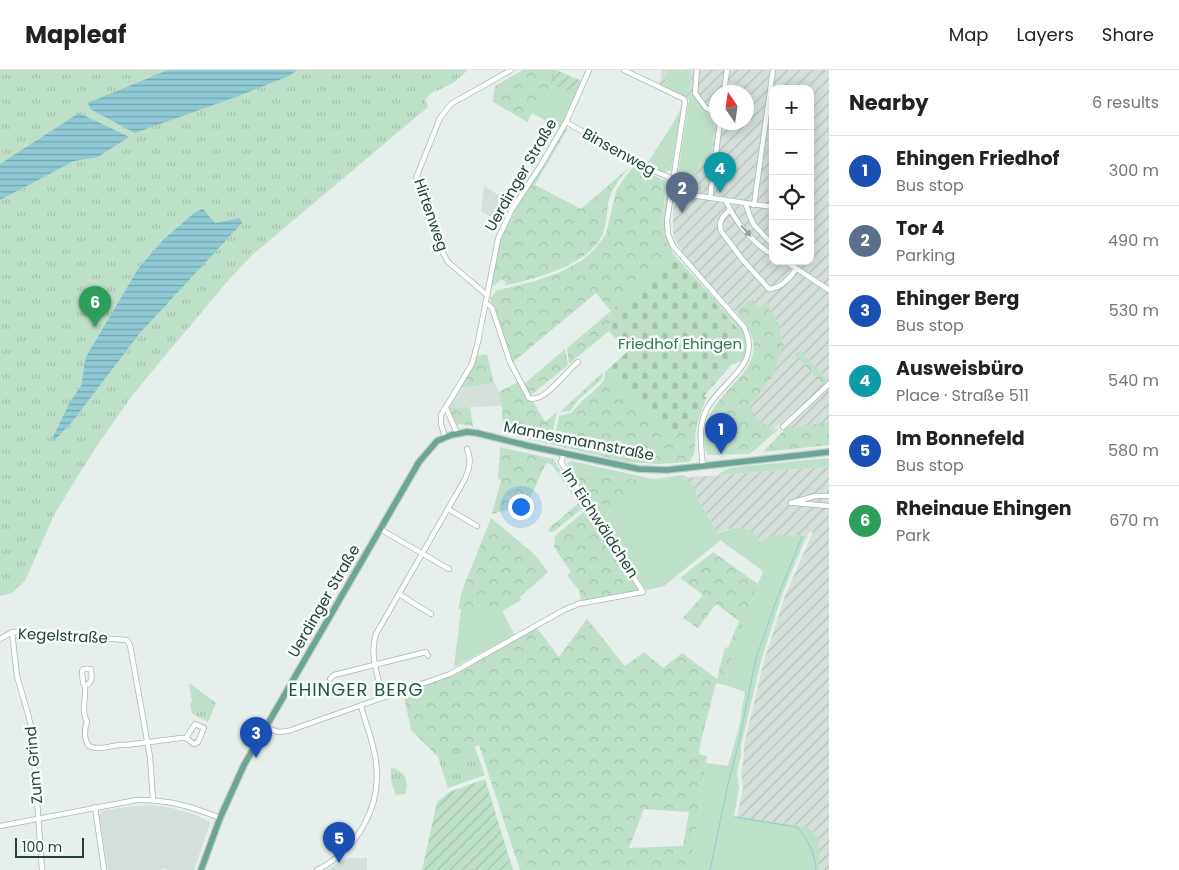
<!DOCTYPE html>
<meta charset="utf-8">
<style>
:root{--surface:#fff;--page:#f6f6f6;--text:#222;--muted:#767676;--line:#e0e0e0;--accent:#804e3d}
body{margin:0;font-family:Poppins,sans-serif;background:var(--page);color:var(--text)}
.controls{position:absolute;right:15px;top:15px;display:grid;overflow:hidden;border-radius:10px;box-shadow:0 2px 12px #0003}
.controls button{width:45px;height:45px;display:grid;place-items:center;padding:0;border:0;border-bottom:1px solid var(--line);background:var(--surface);color:var(--text);font:25px sans-serif}
.compass{position:absolute;left:709px;top:15px;width:45px;height:45px;border-radius:50%;background:var(--surface);box-shadow:0 2px 12px #0003;rotate:347deg}
.scale{position:absolute;left:15px;bottom:12px;width:69px;box-sizing:border-box;padding-left:5px;border:2px solid #24423a;border-top:0;font-size:14px;line-height:18px;white-space:nowrap;color:#24423a;-webkit-text-stroke:4px #f7fbf9;paint-order:stroke}
.you{position:absolute;left:520px;top:436px;width:18px;height:18px;margin:-12px;border:4px solid #fff;border-radius:50%;background:#1a73e8;box-shadow:0 0 0 8px #1a73e833}
.badge{display:grid;place-items:center;width:32px;height:32px;border-radius:50%;background:var(--accent);color:#fff;font-size:16px;font-weight:700}
.pin{position:absolute;translate:-50% -41px;filter:drop-shadow(0 1px 2px #0008)}
.pin::after{content:'';position:absolute;top:26px;width:18px;height:15px;background:inherit;clip-path:polygon(0 0,100% 0,50% 100%)}
.list{margin:0;padding:0;list-style:none}
h2{display:flex;justify-content:space-between;align-items:center;height:65px;margin:0;padding:0 20px;font-size:21px}
h2 small{font-size:16px;font-weight:400;color:var(--muted)}
.list li{display:grid;grid-template-columns:32px 1fr auto;gap:15px;align-items:center;box-sizing:border-box;height:70px;padding:0 20px;border-top:1px solid var(--line)}
.list b{display:block;font-size:19px;white-space:nowrap}
.list p{margin:0;font-size:16px;white-space:nowrap;color:var(--muted)}
.list em{font-size:16px;font-style:normal;color:var(--muted)}
.icon{flex:none;width:28px;height:28px;fill:none;stroke:currentColor;stroke-width:2;stroke-linecap:round;stroke-linejoin:round}
.map{position:relative;flex:none;width:829px;height:800px;overflow:hidden}
header{display:flex;align-items:center;gap:30px;box-sizing:border-box;height:70px;padding:0 25px;background:var(--surface);border-bottom:1px solid var(--line)}
header strong{font-size:24px}
nav{display:flex;gap:28px;margin-inline-start:auto;font-size:18px}
main{display:flex}
aside{flex:1;background:var(--surface)}
.map>svg:first-child{display:block}
.built{fill:#d4dfda}
.industrial{fill:url(#industrial-furrows);fill-rule:evenodd}
.grass{fill:#bfe0c8}
.forest{fill:url(#forest-crowns);fill-rule:evenodd}
.cemetery{fill:url(#cemetery-stones)}
.park{fill:url(#park-tufts)}
.garden{fill:url(#garden-furrows)}
.water{fill:url(#water-rules)}
.lines{fill:none;stroke-linecap:round;stroke-linejoin:round}
.stream{stroke:#8ec9d4;stroke-width:1}
.minor-casing{stroke:#a8b8b2;stroke-width:6}
.major-casing{stroke:#c2cac8;stroke-width:8}
.minor{stroke:#fff;stroke-width:4.5}
.major{stroke:#6aa596;stroke-width:5.5}
.oneway{fill:#92a09c}
.labels{text-anchor:middle;stroke-width:5;stroke-linejoin:round;paint-order:stroke}
.street-label{font-size:15px;fill:#24423a;stroke:#f7fbf9}
.park-label{font-size:15px;fill:#2d7a4b;stroke:#f7fbf9}
.quarter-label{font-size:18px;letter-spacing:1px;fill:#1f5548;stroke:#f7fbf9}
</style>
<header>
<strong>Mapleaf</strong>
<nav><a>Map</a><a>Layers</a><a>Share</a></nav>
</header>
<main>
<div class="map">
<svg width="829" height="800" viewBox="0 0 829 800">
<defs>
<pattern id="industrial-furrows" width="10" height="10" patternUnits="userSpaceOnUse" patternTransform="scale(1.25)"><rect width="10" height="10" fill="#d4dfda"/><path d="M-1 1l2-2M0 10L10 0M9 11l2-2" fill="none" stroke="#b6c1bc"/></pattern>
<pattern id="forest-crowns" width="20" height="18" patternUnits="userSpaceOnUse" patternTransform="scale(1.25)"><rect width="20" height="18" fill="#bfe0c8"/><path d="M2 6a3 3 0 1 1 6 0M12 15a3 3 0 1 1 6 0" fill="none" stroke="#a4c1ad"/></pattern>
<pattern id="cemetery-stones" width="16" height="16" patternUnits="userSpaceOnUse" patternTransform="scale(1.25)"><rect width="16" height="16" fill="#bfe0c8"/><path d="M2 7V4a2 2 0 0 1 4 0v3zM10 15v-3a2 2 0 0 1 4 0v3z" fill="#a4c1ad"/></pattern>
<pattern id="park-tufts" width="24" height="20" patternUnits="userSpaceOnUse" patternTransform="scale(1.25)"><rect width="24" height="20" fill="#bfe0c8"/><path d="M3 7l-1-3M5 7V3M7 7l1-3M15 17l-1-3M17 17v-4M19 17l1-3" fill="none" stroke="#a4c1ad"/></pattern>
<pattern id="garden-furrows" width="10" height="10" patternUnits="userSpaceOnUse" patternTransform="scale(1.25)"><rect width="10" height="10" fill="#bfe0c8"/><path d="M-1 1l2-2M0 10L10 0M9 11l2-2" fill="none" stroke="#a4c1ad"/></pattern>
<pattern id="water-rules" width="6" height="5" patternUnits="userSpaceOnUse" patternTransform="scale(1.25)"><rect width="6" height="5" fill="#8ec9d4"/><path d="M0 2.5h6" fill="none" stroke="#74a5ad"/></pattern>
</defs>
<rect width="100%" height="100%" fill="#e6efeb"/>
<g class="built">
<path d="M484 116 508 131 498 151 481 141Z"/>
<path d="M494 313 499 322 502 336 449 338 460 318Z"/>
<path d="M150 735 172 738 196 745 208 751 210 753 194 800H167L166 798 159 800H108L99 745 101 741 126 737Z"/>
<path d="M346 788H367V800H328Z"/>
</g>
<g class="industrial">
<path d="M662 0H829V359L781 364 785 359 780 354 773 360 779 358 773 364 738 336 769 296 751 229 736 242 690 193 675 170 673 161V141L689 30 658 15 660 12ZM773 19H810V191H773ZM716 22H746V52H716Z"/>
<path d="M829 397V800H819V769L808 757 737 747 743 718 741 703 744 687V675L764 591 785 526 813 462H809L806 469 803 465 781 466H772L760 473 757 467 744 459H727L718 464 699 431 696 422 681 408Z"/>
</g>
<g class="grass">
<path d="M667 0 691 1 690 24H693L704 39 716 47 710 92 705 90 698 95 695 114 697 116 699 114 707 116 706 118 701 117V120L704 121 703 122 699 121 698 119 696 121 678 118 676 116 689 30V5L687 29 664 18Z"/>
<path d="M553 15 575 25 560 58 535 45Z"/>
<path d="M682 36 671 100 663 103 646 95 672 55Z"/>
<path d="M663 109 668 112 670 116C668 141 659 164 676 187L743 260C747 272 748 281 742 292H739L742 287 736 256 683 199 668 177 662 155 667 116Z"/>
<path d="M709 346 714 353 719 355 740 382 755 380 749 384 708 385C701 374 704 358 709 346Z"/>
<path d="M829 388V397L717 405 725 400 736 397Z"/>
<path d="M571 391 653 409 683 405 689 408 682 409 693 415 699 431 718 464C729 458 748 454 756 466 758 468 759 471 760 473L772 466 801 465 806 467 782 525 761 591 741 676V686L737 702 739 718 734 746 808 757 819 769V800H690L706 693 728 696 739 657 745 622 725 615 736 572 763 501 724 473 721 470 664 516 648 520 644 518 602 454V451L638 410 600 406 568 398V393Z"/>
<path d="M461 539H485L494 546 502 541 515 565 454 597Z"/>
</g>
<g class="forest">
<path d="M523 0H556L551 14 553 15 535 45 532 43 527 52 493 32 495 16Z"/>
<path d="M568 58 535 115 581 139 632 95C621 106 612 118 608 133 607 142 607 151 604 160 595 194 534 209 504 216L506 213 502 209 491 218V221L497 176 502 163 564 60Z"/>
<path d="M635 95 666 112 662 155 668 177 675 188 611 241 609 261 569 294 567 278 611 241 596 223 512 293 490 228 498 220 535 211 558 203 581 191 595 179 606 164 616 121 624 108Z"/>
<path d="M751 229 760 238 766 233 774 229 769 235V240L777 250 784 277 778 287 777 293 772 308 764 316 755 330 749 333C749 345 764 354 773 360L779 358 755 380 740 382 720 355 714 353 709 346C731 306 780 291 736 242Z"/>
<path d="M565 279 568 295 530 326 524 314Z"/>
<path d="M801 281 829 311 824 316 795 284Z"/>
<path d="M487 284 494 313 460 318 474 293 476 286Z"/>
<path d="M605 302 672 368 701 335 703 337C700 345 697 352 696 361 694 373 698 382 689 392L658 394 626 392 503 363 502 336 499 322 518 312 529 331H533L545 352 557 342 553 360 550 362 555 367 559 346 571 343 583 330 596 319 604 310Z"/>
<path d="M602 303 603 306 601 310 578 330 570 341 560 342Z"/>
<path d="M470 337 473 356 459 354 458 356 452 350 449 338Z"/>
<path d="M829 352V375L763 382 785 359Z"/>
<path d="M500 377 553 389 584 437 553 462H550L548 459 579 433 551 394 546 393 526 437 524 435 492 444 501 410 498 409Z"/>
<path d="M568 398 600 406 639 410 602 451V454Z"/>
<path d="M586 440 601 457 640 519V522L581 531 579 520 567 505 571 502 554 477 555 466Z"/>
<path d="M491 448 535 485 548 502 520 527 521 530 490 548 485 539 470 550 461 539H458L462 521Z"/>
<path d="M713 482 758 514 736 572 725 615 716 613 700 675 699 684 707 686 690 800H520L479 675 438 687 411 660 403 622 457 603 537 558 559 587 587 549 625 596 644 582 663 598 682 583 717 609 725 577 728 578 739 551 716 534 698 558 683 548 703 525 680 508ZM644 739 689 742 683 776 629 778Z"/>
</g>
<path class="cemetery" d="M675 188 736 257C745 269 747 280 739 292L732 294 704 326 707 328 704 332 705 334 703 337 701 335 672 368 605 302 627 282 609 261 611 241Z"/>
<g class="park">
<path d="M0 0H468L453 13 430 24 425 30 428 37 251 186 225 214 134 323 96 377 55 443 25 511 12 523 0 526Z"/>
<path d="M189 613 216 633 208 652 192 644 190 634 192 631Z"/>
<path d="M474 675 485 705 448 718 438 687Z"/>
<path d="M395 698 405 706 407 717 405 724 396 725 391 711V699Z"/>
</g>
<g class="garden">
<path d="M556 0 582 11 575 25 550 14Z"/>
<path d="M485 709 513 800H422L437 732 449 722Z"/>
</g>
<g class="water">
<path d="M168 0H297L289 6 241 25 135 63 90 39 88 33Z"/>
<path d="M79 43 129 67 98 87 74 91 0 130V94Z"/>
<path d="M203 139 215 153 240 148 242 153 139 264 72 352 55 370 52 369 70 332 81 316 86 287 138 199 163 170 194 143Z"/>
</g>
<g class="lines">
<g class="stream">
<path d="M735 747 797 757C808 770 815 782 816 800"/>
<path d="M710 800 728 714 739 672 756 588 778 526 802 467"/>
</g>
<g class="minor-casing">
<g id="minor">
<path d="M624 0 684 29 685 32 667 151 668 164 673 176 744 257C762 294 726 308 709 335 697 354 701 375 703 396"/>
<path d="M697 0 695 23 706 38 716 43"/>
<path d="M724 22 727 0"/>
<path d="M566 52 645 97 673 109"/>
<path d="M671 122 773 137"/>
<path d="M710 128 720 52"/>
<path d="M726 131C734 150 754 175 773 185"/>
<path d="M746 135 751 149 754 155 773 175"/>
<path d="M754 135 773 0"/>
<path d="M730 140C723 146 718 151 721 161L742 189 769 219C780 219 791 207 796 199"/>
<path d="M785 191 829 220"/>
<path d="M487 225 448 192 443 183 430 142 419 120 416 108 440 48 451 34 511 0"/>
<path d="M485 234 489 235 492 238 510 292 529 328C544 334 567 300 578 292"/>
<path d="M446 338 457 363"/>
<path d="M783 357 829 314"/>
<path d="M445 367 441 354V345L472 294 478 272 498 169 511 141 541 95 566 52 589 0"/>
<path d="M791 433 815 426H829"/>
<path d="M795 433 829 436"/>
<path d="M448 439 477 456"/>
<path d="M380 459 449 499"/>
<path d="M399 524 431 544"/>
<path d="M12 562 17 606 28 644 32 661 42 800"/>
<path d="M0 569 12 562H17L127 570 130 575 150 687 153 730"/>
<path d="M330 609 334 605 426 582 428 586"/>
<path d="M85 616 83 613 82 602 83 599H91C92 607 93 612 85 616 86 629 81 641 87 652 84 659 84 670 89 676 102 682 114 673 126 675L181 668H186L194 674 198 672 204 658 195 654 186 668"/>
<path d="M383 627C378 606 369 584 376 564L465 409C469 399 472 389 467 379"/>
<path d="M266 657 278 662 288 661 450 604 564 540 578 534 643 522 561 392 564 384"/>
<path d="M95 737 104 800"/>
<path d="M0 756 137 730C167 729 193 737 220 748"/>
<path d="M317 800C357 780 382 737 376 692 374 673 366 655 361 636"/>
</g>
</g>
<g class="major-casing">
<path id="major" d="M201 800 220 748 244 695 419 392 437 371 451 365 467 362 477 363 529 376 639 399 667 400 829 382"/>
</g>
<use href="#minor" class="minor"/>
<use href="#major" class="major"/>
</g>
<defs><path id="oneway-solid" d="M-6-.8H1V-3.2L6.5 0L1 3.2V.8H-6Z" transform="scale(1.25)"/></defs>
<use class="oneway" href="#oneway-solid" transform="translate(746 161) rotate(48)"/>
<g class="labels">
<g class="street-label">
<text transform="translate(619 82) rotate(29)" y="5">Binsenweg</text>
<text transform="translate(521 105) rotate(-60)" y="5">Uerdinger Straße</text>
<text transform="translate(431 145) rotate(71)" y="5">Hirtenweg</text>
<text transform="translate(579 371) rotate(11)" y="5">Mannesmannstraße</text>
<text transform="translate(600 453) rotate(57)" y="5">Im Eichwäldchen</text>
<text transform="translate(324 531) rotate(-60)" y="5">Uerdinger Straße</text>
<text transform="translate(63 566) rotate(3)" y="5">Kegelstraße</text>
<text transform="translate(34 695) rotate(-95)" y="5">Zum Grind</text>
</g>
<g class="park-label">
<text x="680" y="279">Friedhof Ehingen</text>
</g>
<g class="quarter-label">
<text x="356" y="626">EHINGER BERG</text>
</g>
</g>
</svg>
<div class="controls">
<button>+</button>
<button>−</button>
<button><svg class="icon" aria-label="locate" viewBox="0 0 24 24"><circle cx="12" cy="12" r="6"/><path d="M12 2v4M12 18v4M2 12h4M18 12h4"/></svg></button>
<button><svg class="icon" aria-label="layers" viewBox="0 0 24 24"><path d="M12 4l9 5-9 5-9-5zM3 14l9 5 9-5"/></svg></button>
</div>
<svg class="compass" viewBox="-18 -18 36 36"><path d="M0-13l5 13h-10z" fill="#e53935"/><path d="M0 13l5-13h-10z" fill="#767676"/></svg>
<div class="scale">100 m</div>
<div class="you"></div>
<div class="pin badge" style="left:721px;top:384px;background:#1a4fb4">1</div>
<div class="pin badge" style="left:682px;top:143px;background:#5c6f8a">2</div>
<div class="pin badge" style="left:256px;top:688px;background:#1a4fb4">3</div>
<div class="pin badge" style="left:720px;top:123px;background:#0f9aa8">4</div>
<div class="pin badge" style="left:339px;top:793px;background:#1a4fb4">5</div>
<div class="pin badge" style="left:95px;top:257px;background:#2e9e5b">6</div>
</div>
<aside>
<h2>Nearby<small>6 results</small></h2>
<ul class="list">
<li><span class="badge" style="background:#1a4fb4">1</span><div><b>Ehingen Friedhof</b><p>Bus stop</p></div><em>300 m</em></li>
<li><span class="badge" style="background:#5c6f8a">2</span><div><b>Tor 4</b><p>Parking</p></div><em>490 m</em></li>
<li><span class="badge" style="background:#1a4fb4">3</span><div><b>Ehinger Berg</b><p>Bus stop</p></div><em>530 m</em></li>
<li><span class="badge" style="background:#0f9aa8">4</span><div><b>Ausweisbüro</b><p>Place · Straße 511</p></div><em>540 m</em></li>
<li><span class="badge" style="background:#1a4fb4">5</span><div><b>Im Bonnefeld</b><p>Bus stop</p></div><em>580 m</em></li>
<li><span class="badge" style="background:#2e9e5b">6</span><div><b>Rheinaue Ehingen</b><p>Park</p></div><em>670 m</em></li>
</ul>
</aside>
</main>
